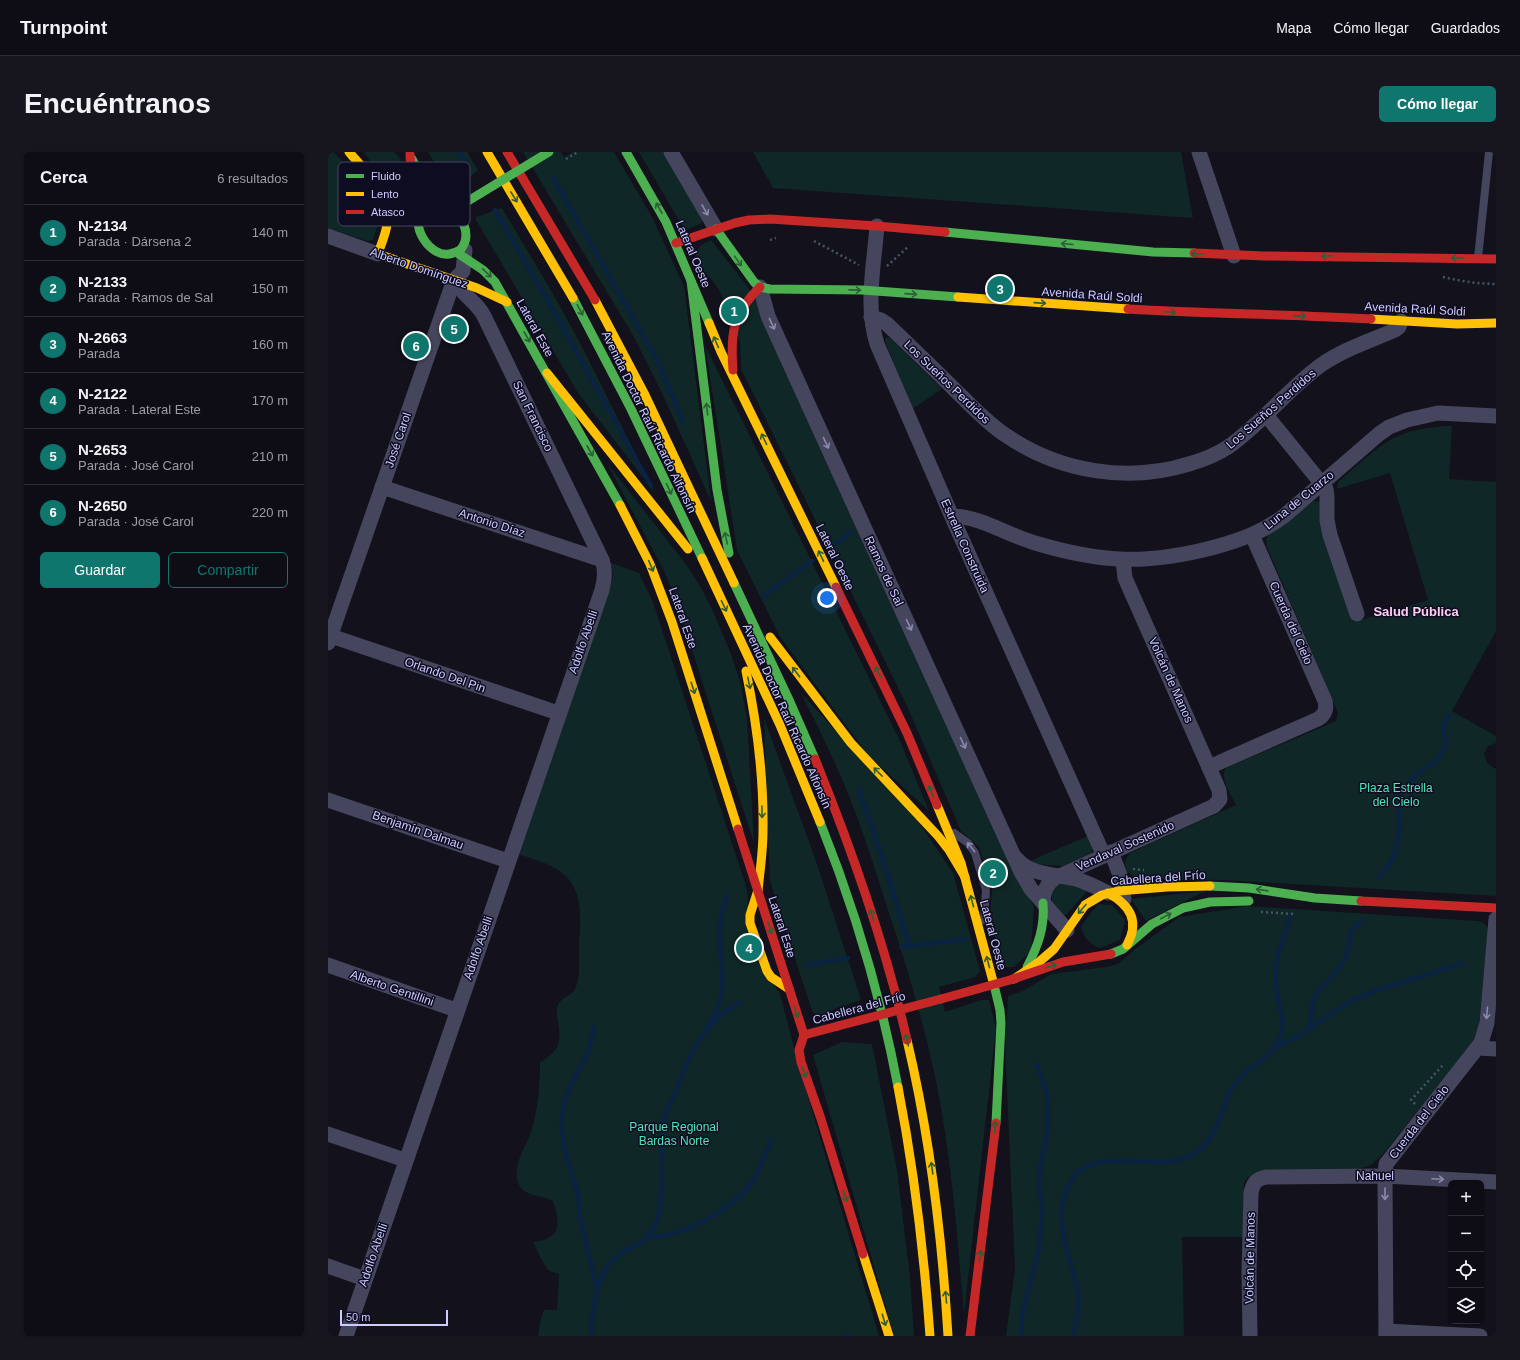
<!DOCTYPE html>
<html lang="es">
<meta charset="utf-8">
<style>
:root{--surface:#0e0d15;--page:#17161e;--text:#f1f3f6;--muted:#9b9ca0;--line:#2e2d34;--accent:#0f766e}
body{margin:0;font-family:Arial,sans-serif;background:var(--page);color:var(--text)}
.controls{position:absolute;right:12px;bottom:12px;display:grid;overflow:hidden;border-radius:6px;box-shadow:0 1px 3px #0004}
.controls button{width:36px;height:36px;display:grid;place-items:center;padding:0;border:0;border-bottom:1px solid var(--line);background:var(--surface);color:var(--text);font:20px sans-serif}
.scale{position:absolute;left:12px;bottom:10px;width:108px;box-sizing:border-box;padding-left:4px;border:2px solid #ceccff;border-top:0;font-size:11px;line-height:14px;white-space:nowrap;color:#ceccff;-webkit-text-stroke:3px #0e0c21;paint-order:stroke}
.you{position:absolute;left:499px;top:446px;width:14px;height:14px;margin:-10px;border:3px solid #fff;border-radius:50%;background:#1a73e8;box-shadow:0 0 0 6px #1a73e833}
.badge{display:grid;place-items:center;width:26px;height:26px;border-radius:50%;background:var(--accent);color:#fff;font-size:13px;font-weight:700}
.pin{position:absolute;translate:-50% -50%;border:2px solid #fff;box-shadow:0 1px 4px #0006}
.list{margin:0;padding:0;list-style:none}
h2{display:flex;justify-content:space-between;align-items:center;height:52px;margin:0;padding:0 16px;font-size:17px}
h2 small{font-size:13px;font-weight:400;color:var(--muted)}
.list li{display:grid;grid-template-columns:26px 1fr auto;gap:12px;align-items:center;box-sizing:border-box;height:56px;padding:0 16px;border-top:1px solid var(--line)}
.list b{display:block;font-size:15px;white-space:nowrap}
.list p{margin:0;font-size:13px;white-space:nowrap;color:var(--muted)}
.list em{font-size:13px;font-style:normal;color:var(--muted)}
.actions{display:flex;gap:8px;padding:12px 16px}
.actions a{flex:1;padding:9px 0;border:1px solid var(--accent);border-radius:6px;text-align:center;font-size:14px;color:var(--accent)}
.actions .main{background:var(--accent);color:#fff}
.icon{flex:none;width:22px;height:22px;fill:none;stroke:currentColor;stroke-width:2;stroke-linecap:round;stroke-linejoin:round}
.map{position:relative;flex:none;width:1168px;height:1184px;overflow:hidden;border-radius:6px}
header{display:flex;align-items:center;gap:24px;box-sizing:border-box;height:56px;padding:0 20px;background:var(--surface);border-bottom:1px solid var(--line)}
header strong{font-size:19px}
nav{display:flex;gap:22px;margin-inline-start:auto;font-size:14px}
.intro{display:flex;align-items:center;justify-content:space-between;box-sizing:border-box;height:96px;padding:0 24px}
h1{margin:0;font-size:28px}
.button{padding:10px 18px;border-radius:6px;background:var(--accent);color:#fff;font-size:14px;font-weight:700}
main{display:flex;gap:24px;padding:0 24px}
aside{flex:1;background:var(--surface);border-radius:6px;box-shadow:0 1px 3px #0004}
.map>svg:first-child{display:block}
.green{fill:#0f2726}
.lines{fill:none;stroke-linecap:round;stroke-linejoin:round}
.stream{stroke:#0b2343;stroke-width:4.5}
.path{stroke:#465764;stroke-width:2.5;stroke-dasharray:2 3;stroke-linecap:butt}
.lane{stroke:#45465d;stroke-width:8}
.street{stroke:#45465d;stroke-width:15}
.fast{stroke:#4caf50;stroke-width:9}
.slow{stroke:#ffc107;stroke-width:9}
.jam{stroke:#c62828;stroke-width:9}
.fast-bridge{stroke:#4caf50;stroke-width:9}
.jam-bridge{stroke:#c62828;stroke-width:9}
.oneway{stroke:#2d5e38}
.oneway2{stroke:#8a89ae}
.labels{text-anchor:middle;stroke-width:3;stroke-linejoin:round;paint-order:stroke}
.street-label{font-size:12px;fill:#ceccff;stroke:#0e0c21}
.park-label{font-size:12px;fill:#53e4b7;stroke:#0e0c21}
.neighbourhood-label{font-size:13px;font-weight:bold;fill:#ffcef0;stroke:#0e0c21}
.key{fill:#0e0c21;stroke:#484664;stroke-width:1}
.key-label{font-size:11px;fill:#ceccff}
</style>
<header>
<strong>Turnpoint</strong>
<nav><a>Mapa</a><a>Cómo llegar</a><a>Guardados</a></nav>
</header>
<div class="intro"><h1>Encuéntranos</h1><a class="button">Cómo llegar</a></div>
<main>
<aside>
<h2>Cerca<small>6 resultados</small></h2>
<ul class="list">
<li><span class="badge">1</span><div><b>N-2134</b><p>Parada · Dársena 2</p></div><em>140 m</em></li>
<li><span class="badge">2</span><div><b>N-2133</b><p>Parada · Ramos de Sal</p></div><em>150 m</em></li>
<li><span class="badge">3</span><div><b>N-2663</b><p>Parada</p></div><em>160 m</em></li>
<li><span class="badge">4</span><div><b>N-2122</b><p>Parada · Lateral Este</p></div><em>170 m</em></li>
<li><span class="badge">5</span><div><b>N-2653</b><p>Parada · José Carol</p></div><em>210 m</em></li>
<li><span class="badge">6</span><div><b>N-2650</b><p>Parada · José Carol</p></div><em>220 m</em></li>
</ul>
<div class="actions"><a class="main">Guardar</a><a>Compartir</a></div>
</aside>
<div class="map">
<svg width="1168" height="1184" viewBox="0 0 1168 1184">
<rect width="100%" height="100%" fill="#12111c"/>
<g class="green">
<path d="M0 0H6L36 34 53 62 45 88 39 89 0 76Z"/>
<path d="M36 0H66C75 6 75 16 76 26L59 32Z"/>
<path d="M100 0H139L150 18 130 36 124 37 119 33Z"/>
<path d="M195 0H233L236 5 245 0H286L323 63 356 134 383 349 333 239 306 185Z"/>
<path d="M311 0H335L374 67V71L360 77 353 72Z"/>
<path d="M425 0H853L865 66 445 36Z"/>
<path d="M174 56 224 140 251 189 327 341 250 241 148 68V65Z"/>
<path d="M383 88 423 139 686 722 706 754 703 799 686 815H677L673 810 662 766 664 737 651 695 633 679 579 554 413 217 412 190 391 138C382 121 349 102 383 88Z"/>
<path d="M558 185 562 186 614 237 584 257 557 189Z"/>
<path d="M377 193 572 589 601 659 540 603 452 485 409 398Z"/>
<path d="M1115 274H1124L1121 327 1168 330V479L1124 559 1168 584V591L1160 594 1156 602 1159 611 1168 617V744L895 728 811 727C799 723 792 712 802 701L908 653C904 644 891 626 898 616L1008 569 1010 561 939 395 938 388 940 383 985 349 992 350 998 391 1026 470 1100 448 1062 321 1009 337 1010 330C1030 314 1050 291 1075 282 1088 277 1101 276 1115 274Z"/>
<path d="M279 311 360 415 373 436 384 457 403 502 412 529 419 567 426 691 347 445 335 417Z"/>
<path d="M283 411 311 421 325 450 419 737 422 792 417 794 419 801 425 800 452 842 473 922 551 1184H210L212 1170 216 1158H229L231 1122C229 1121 225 1120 222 1119 215 1114 210 1098 205 1090 233 1086 233 1073 225 1049 216 1043 201 1045 194 1037 189 1032 188 1024 189 1017 190 1004 199 992 203 980 210 957 212 934 212 910 235 897 233 888 229 865 229 861 228 856 230 853 233 845 244 844 247 837 253 824 251 805 251 792 253 764 256 732 227 716 216 710 202 706 190 702L282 436 285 424Z"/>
<path d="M473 541 588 666 625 721 652 819 647 825 611 835 617 860 653 848H661L668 876 636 1162C630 1093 625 1024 613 956 601 887 581 821 559 755 546 714 533 672 516 632 503 601 488 571 473 541Z"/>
<path d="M436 566 488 709 533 848 506 857 495 863H488L484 859 442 729Z"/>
<path d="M760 684 765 696 764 701 735 714 706 712 704 708Z"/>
<path d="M730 731 761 737 738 763H736L724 749V739Z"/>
<path d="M877 739 818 769 803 747Z"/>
<path d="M770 752 784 753 797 768 792 788 772 796C761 792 756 786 753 774Z"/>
<path d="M919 754 1150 769 1156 771 1160 777 1151 874 1150 880 1143 893 1054 1003 1043 1013 1030 1017 929 1020 919 1026 916 1031 915 1085H854L856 1184H678L687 1116 677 895 680 844 695 839 723 822 778 815 790 812 806 798 851 765Z"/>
<path d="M514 890 544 892 569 1018 582 1125 586 1184H566L485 903Z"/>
</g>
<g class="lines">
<g class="stream">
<path d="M131 0 141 17"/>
<path d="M225 26 322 195 334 218 355 270"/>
<path d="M167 58 228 163 323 334"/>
<path d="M501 396 523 380"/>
<path d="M435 444 484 409"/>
<path d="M531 637 556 711 581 793"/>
<path d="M1051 725 1060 715 1066 703 1072 677 1070 655 1073 640 1090 621 1108 609 1111 605 1118 593 1115 575 1121 563"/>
<path d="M573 795 638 787"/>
<path d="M480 813 520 806"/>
<path d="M379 874C382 869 386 863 389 858 400 833 390 803 392 777 392 766 395 755 399 744"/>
<path d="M266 875 261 899 242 934 236 952 233 973 237 1000 250 1042 252 1065 269 1139"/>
<path d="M982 876 985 849 990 839 1008 820 1016 809 1021 795 1023 779 1033 769"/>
<path d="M947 895C957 891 967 886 977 880 994 868 1010 855 1028 847 1062 831 1099 825 1133 811"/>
<path d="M319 1086C327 1085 336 1084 343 1082 370 1075 406 1054 423 1032 432 1019 437 1003 443 988"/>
<path d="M519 1183V1184"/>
<path d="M263 1184C264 1159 268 1122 288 1105 303 1092 317 1095 327 1073 336 1051 332 1026 334 1003 335 990 334 974 338 961 340 954 345 948 347 942 361 902 374 872 412 850"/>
<path d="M693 1184 694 1162 711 1097 714 1060 711 1028 713 1010 720 977V960L719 942 709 912"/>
<path d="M745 1184C748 1171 752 1155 750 1142 744 1102 721 1072 742 1031 761 992 821 1018 854 1007 898 991 887 951 912 926 926 912 947 903 953 882 958 865 949 851 948 835 947 821 948 806 953 793 957 783 960 775 961 764"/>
</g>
<g class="path">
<path d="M238 7 250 0"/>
<path d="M442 88 448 86"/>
<path d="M486 89 531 113"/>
<path d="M559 114 581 94"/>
<path d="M1115 125C1132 129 1150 132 1168 132"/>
<path d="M805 717 816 718"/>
<path d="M933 760 966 762"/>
<path d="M1087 952 1083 948 1115 913"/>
</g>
<g class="lane">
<path d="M1150 106 1161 0"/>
<path d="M626 681 640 691 647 701 658 738 656 768"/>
</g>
<g class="street">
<path d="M343 0 388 77"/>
<path d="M871 0 906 104"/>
<path d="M549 74C546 113 537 155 549 192L628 374 776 704"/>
<path d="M0 84 50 102"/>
<path d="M432 135 440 164 693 720 703 737 739 778"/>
<path d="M543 165 553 168 559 172C583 195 606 217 629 240 645 255 660 272 679 284 732 320 800 331 861 312 875 308 888 303 900 295 934 271 960 237 993 213 1016 197 1042 189 1067 178L1071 175 1073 169"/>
<path d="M938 263 998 337 999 344V368L1002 383 1029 462"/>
<path d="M54 335 274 408"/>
<path d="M624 364C651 364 680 383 707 391 774 411 819 413 887 395 912 388 935 380 956 364L1051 282 1061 275 1079 268 1110 261 1168 264"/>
<path d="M3 484 230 561"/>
<path d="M0 491 126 128 135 119 137 98"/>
<path d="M881 615 990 567C997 563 999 557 997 549L924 383"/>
<path d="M0 648 180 709"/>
<path d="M783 700 792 723 796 747"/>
<path d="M688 706C703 724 727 722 748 727 759 730 769 736 780 741"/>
<path d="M715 751C715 741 718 732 727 726L886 654 892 647 891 638 797 426 795 408"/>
<path d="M0 813 128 858"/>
<path d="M1150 896 1168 897"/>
<path d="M0 982 77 1008"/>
<path d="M0 1114 37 1127"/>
<path d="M1058 1179 1152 1184"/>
<path d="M18 1184 274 438C277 427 278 418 274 408L156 164C149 150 134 143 127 129"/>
<path d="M922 1184 921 1120 923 1041C925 1031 928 1027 938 1025L1057 1024 1168 1030"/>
<path d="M1058 1184 1057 1024 1058 1012 1153 891 1159 871 1168 767"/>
</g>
<g class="fast">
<path d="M298 0 338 70 381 171"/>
<path d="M84 7C94 25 95 41 93 61"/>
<path d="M109 51C113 52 117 52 121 54 133 61 143 81 135 94 133 98 130 100 125 101 103 110 77 69 98 56 101 53 105 52 109 51Z"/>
<path d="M388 77 426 130 432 135 442 137 534 138 630 145"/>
<path d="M617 80 825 100 866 101"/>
<path d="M128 100 155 118 167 130 292 353"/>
<path d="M363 129 389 338 401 401"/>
<path d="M245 146 303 257 374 406"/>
<path d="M406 431 462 550 487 607"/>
<path d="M492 670C526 755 553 845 570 935"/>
<path d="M882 734 921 736 987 746 1033 749"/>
<path d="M783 802 795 797 824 772 855 756 882 750 921 749"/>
<path d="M699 815C710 794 717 775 715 751"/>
<path d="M666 833 672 858 673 871 668 971"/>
</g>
<g class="slow">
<path d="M21 0C39 21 62 42 59 72 58 82 53 92 50 102L149 136 179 150"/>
<path d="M159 0 245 146"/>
<path d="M630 145 800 157"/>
<path d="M267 148 316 241 406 431"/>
<path d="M1043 167 1129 172 1168 171"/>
<path d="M381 171 393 200 508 435"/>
<path d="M219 221 360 397"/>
<path d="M292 353 322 412 344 470 410 677"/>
<path d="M374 406 452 573 492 670"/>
<path d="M442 485 523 591 610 684 621 698 637 725"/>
<path d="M418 519C429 572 436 626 435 680 435 699 432 719 430 738"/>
<path d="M609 653 633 711 666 833"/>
<path d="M430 738 422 763V771L439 819 443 825 461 837"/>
<path d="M780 741C802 753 812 769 799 793"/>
<path d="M686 827 711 810 726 797 757 753 774 743 790 739 839 735 882 734"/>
<path d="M579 888C602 985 614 1084 620 1184"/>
<path d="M570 935C586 1018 596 1100 602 1184"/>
<path d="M535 1102 561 1184"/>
</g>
<g class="jam">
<path d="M179 0 267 148"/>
<path d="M48 33C79 48 84 29 82 2"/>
<path d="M348 91 407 71 421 68 442 67 549 74 617 80"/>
<path d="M866 101 936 104 1168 107"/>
<path d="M800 157C881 162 962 162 1043 167"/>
<path d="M405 218C402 181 405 161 432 135"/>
<path d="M508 435 579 581 609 653"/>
<path d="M487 607C524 698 557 791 579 888"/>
<path d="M410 677 476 883 510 874"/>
<path d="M1033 749 1168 756"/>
<path d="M613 847 682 828 735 810 783 802"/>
<path d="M476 883 471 898 473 910 493 967 535 1102"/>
<path d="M642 1184 668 971"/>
</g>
<path class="fast-bridge" d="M140 49 221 0"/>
<path class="jam-bridge" d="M510 874 613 847"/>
</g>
<defs><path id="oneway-shaft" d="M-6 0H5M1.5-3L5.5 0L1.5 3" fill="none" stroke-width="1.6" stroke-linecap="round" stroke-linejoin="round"/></defs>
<g class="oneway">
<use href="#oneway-shaft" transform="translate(186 45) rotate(58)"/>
<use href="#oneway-shaft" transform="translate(331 56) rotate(-120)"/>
<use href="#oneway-shaft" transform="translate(739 92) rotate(-175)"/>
<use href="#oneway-shaft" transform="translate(869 102) rotate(-177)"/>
<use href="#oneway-shaft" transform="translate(999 104) rotate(178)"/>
<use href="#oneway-shaft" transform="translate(1129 106) rotate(-179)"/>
<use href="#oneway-shaft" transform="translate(410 109) rotate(55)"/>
<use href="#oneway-shaft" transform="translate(159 121) rotate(44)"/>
<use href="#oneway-shaft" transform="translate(527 138) rotate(1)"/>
<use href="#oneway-shaft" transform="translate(583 142) rotate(4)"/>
<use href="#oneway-shaft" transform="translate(712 151) rotate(4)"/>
<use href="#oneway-shaft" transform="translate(252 158) rotate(62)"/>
<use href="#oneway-shaft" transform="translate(842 160) rotate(3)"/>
<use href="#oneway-shaft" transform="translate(972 164) rotate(1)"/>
<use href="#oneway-shaft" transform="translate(199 185) rotate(61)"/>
<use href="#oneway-shaft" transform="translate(388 190) rotate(-114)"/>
<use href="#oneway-shaft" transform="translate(379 257) rotate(-97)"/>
<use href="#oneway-shaft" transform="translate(436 287) rotate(-116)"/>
<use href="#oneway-shaft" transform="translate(262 299) rotate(61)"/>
<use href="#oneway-shaft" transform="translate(341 337) rotate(65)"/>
<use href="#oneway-shaft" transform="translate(398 386) rotate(-102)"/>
<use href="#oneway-shaft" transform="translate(493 404) rotate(-116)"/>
<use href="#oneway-shaft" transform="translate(323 414) rotate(67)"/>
<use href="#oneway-shaft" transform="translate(396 454) rotate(64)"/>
<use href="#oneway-shaft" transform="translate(468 520) rotate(-127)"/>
<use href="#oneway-shaft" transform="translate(550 520) rotate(-116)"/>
<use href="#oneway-shaft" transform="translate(421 531) rotate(78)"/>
<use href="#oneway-shaft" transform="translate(365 536) rotate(72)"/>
<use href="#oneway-shaft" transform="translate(550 620) rotate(-135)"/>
<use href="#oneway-shaft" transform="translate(603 639) rotate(-113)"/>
<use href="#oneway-shaft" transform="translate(434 660) rotate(89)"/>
<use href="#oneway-shaft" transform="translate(934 738) rotate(-172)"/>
<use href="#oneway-shaft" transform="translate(644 749) rotate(-105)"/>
<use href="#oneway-shaft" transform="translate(754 757) rotate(131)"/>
<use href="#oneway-shaft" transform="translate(544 763) rotate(-108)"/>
<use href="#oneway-shaft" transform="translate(838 764) rotate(-28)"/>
<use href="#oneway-shaft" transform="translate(442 776) rotate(72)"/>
<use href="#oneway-shaft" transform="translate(660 810) rotate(-105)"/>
<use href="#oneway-shaft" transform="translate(723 814) rotate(-19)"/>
<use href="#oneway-shaft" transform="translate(468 860) rotate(72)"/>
<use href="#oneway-shaft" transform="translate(579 888) rotate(-104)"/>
<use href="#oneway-shaft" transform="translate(476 920) rotate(71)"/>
<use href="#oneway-shaft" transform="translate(667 975) rotate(-84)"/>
<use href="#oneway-shaft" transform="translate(604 1016) rotate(-98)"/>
<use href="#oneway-shaft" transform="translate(517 1044) rotate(73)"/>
<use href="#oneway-shaft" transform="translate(652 1104) rotate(-83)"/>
<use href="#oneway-shaft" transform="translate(618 1145) rotate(-95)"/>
<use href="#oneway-shaft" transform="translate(556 1168) rotate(73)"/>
</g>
<g class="oneway2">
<use href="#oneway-shaft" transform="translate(377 58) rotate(60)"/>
<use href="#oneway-shaft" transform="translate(444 172) rotate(65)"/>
<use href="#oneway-shaft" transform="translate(498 291) rotate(65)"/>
<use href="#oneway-shaft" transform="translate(581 473) rotate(65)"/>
<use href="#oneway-shaft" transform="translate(635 591) rotate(65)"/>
<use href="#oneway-shaft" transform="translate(643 695) rotate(-129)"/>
<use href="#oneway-shaft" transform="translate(1159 861) rotate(95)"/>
<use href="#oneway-shaft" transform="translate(1110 1027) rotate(3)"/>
<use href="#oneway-shaft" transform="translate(1057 1042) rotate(90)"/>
</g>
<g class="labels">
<g class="street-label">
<text transform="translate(365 102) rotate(67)" y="4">Lateral Oeste</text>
<text transform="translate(91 116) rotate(19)" y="4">Alberto Domínguez</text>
<text transform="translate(764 143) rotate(4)" y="4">Avenida Raúl Soldi</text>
<text transform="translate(1087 157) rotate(3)" y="4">Avenida Raúl Soldi</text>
<text transform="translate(207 176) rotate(61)" y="4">Lateral Este</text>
<text transform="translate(619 230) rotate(44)" y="4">Los Sueños Perdidos</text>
<text transform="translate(943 257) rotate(-41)" y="4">Los Sueños Perdidos</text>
<text transform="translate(205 264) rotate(64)" y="4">San Francisco</text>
<text transform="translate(321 270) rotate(64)" y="4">Avenida Doctor Raúl Ricardo Alfonsín</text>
<text transform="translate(70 288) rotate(-71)" y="4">José Carol</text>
<text transform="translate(971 348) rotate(-39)" y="4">Luna de Cuarzo</text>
<text transform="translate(164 371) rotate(18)" y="4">Antonio Díaz</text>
<text transform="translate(637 394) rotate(66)" y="4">Estrella Construida</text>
<text transform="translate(507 405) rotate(64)" y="4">Lateral Oeste</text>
<text transform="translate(556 419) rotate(65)" y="4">Ramos de Sal</text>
<text transform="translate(355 466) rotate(71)" y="4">Lateral Este</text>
<text transform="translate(963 471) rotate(66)" y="4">Cuerda del Cielo</text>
<text transform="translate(255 490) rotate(-71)" y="4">Adolfo Abelli</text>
<text transform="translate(117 523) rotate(19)" y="4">Orlando Del Pin</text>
<text transform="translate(843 528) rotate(66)" y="4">Volcán de Manos</text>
<text transform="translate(459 564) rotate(66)" y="4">Avenida Doctor Raúl Ricardo Alfonsín</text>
<text transform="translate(90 678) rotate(19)" y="4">Benjamín Dalmau</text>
<text transform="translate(797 694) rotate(-24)" y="4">Vendaval Sostenido</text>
<text transform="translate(830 726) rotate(-4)" y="4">Cabellera del Frío</text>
<text transform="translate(454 775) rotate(72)" y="4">Lateral Este</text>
<text transform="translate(665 783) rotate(75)" y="4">Lateral Oeste</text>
<text transform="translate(150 796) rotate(-71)" y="4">Adolfo Abelli</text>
<text transform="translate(64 836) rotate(19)" y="4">Alberto Gentillini</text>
<text transform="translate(531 856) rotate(-15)" y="4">Cabellera del Frío</text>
<text transform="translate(1091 970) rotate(-52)" y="4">Cuerda del Cielo</text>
<text x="1047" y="1028">Nahuel</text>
<text transform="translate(45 1103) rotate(-71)" y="4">Adolfo Abelli</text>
<text transform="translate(922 1106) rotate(-89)" y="4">Volcán de Manos</text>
</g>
<g class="park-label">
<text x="1068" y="640">Plaza Estrella<tspan x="1068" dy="14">del Cielo</tspan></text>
<text x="346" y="979">Parque Regional<tspan x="346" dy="14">Bardas Norte</tspan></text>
</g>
<g class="neighbourhood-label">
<text x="1088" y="464">Salud Pública</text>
</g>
</g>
<rect x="10" y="10" width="132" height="64" rx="6" class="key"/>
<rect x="18" y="22" width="18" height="4" fill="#4caf50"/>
<rect x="18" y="40" width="18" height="4" fill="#ffc107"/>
<rect x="18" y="58" width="18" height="4" fill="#c62828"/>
<g class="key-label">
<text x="43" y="28">Fluido</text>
<text x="43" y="46">Lento</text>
<text x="43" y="64">Atasco</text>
</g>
</svg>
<div class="controls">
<button>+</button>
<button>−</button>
<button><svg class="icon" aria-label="locate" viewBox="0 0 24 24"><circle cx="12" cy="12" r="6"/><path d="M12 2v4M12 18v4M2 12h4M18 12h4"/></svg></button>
<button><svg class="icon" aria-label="layers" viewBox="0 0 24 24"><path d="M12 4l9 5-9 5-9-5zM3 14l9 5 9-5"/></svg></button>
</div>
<div class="scale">50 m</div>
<div class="you"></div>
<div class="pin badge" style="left:406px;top:159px">1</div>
<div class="pin badge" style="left:665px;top:721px">2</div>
<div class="pin badge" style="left:672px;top:137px">3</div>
<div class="pin badge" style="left:421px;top:796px">4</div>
<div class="pin badge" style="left:126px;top:177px">5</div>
<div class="pin badge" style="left:88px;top:194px">6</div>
</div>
</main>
